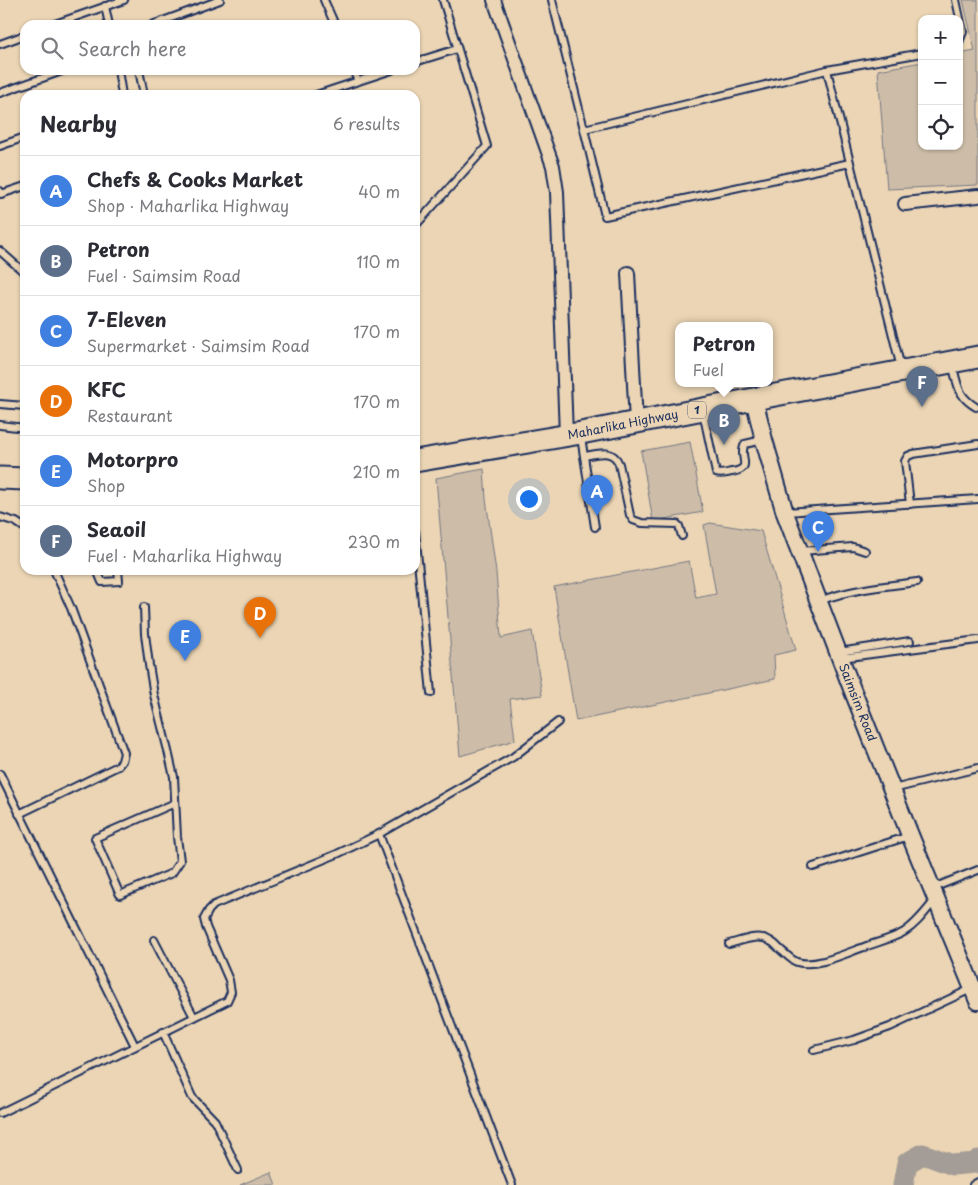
<!DOCTYPE html>
<meta charset="utf-8">
<style>
:root{--surface:#fff;--page:#f2f2f3;--text:#2b2b33;--muted:#7c7c81;--line:#e1e1e2;--accent:#b45309}
body{margin:0;font-family:"Playpen Sans",sans-serif;background:var(--page);color:var(--text)}
.controls{position:absolute;right:15px;top:15px;display:grid;overflow:hidden;border-radius:10px;box-shadow:0 1px 4px #0004}
.controls button{width:45px;height:45px;display:grid;place-items:center;padding:0;border:0;border-bottom:1px solid var(--line);background:var(--surface);color:var(--text);font:25px sans-serif}
.you{position:absolute;left:528px;top:498px;width:18px;height:18px;margin:-12px;border:4px solid #fff;border-radius:50%;background:#1a73e8;box-shadow:0 0 0 8px #1a73e833}
.badge{display:grid;place-items:center;width:32px;height:32px;border-radius:50%;background:var(--accent);color:#fff;font-size:16px;font-weight:700}
.pin{position:absolute;translate:-50% -41px;filter:drop-shadow(0 1px 2px #0008)}
.pin::after{content:'';position:absolute;top:26px;width:18px;height:15px;background:inherit;clip-path:polygon(0 0,100% 0,50% 100%)}
.popup{position:absolute;left:675px;top:322px;width:98px;height:65px;box-sizing:border-box;display:grid;place-content:center;border-radius:10px;background:var(--surface);filter:drop-shadow(0 1px 4px #0005);font-size:16px;white-space:nowrap;color:var(--muted)}
.popup b{font-size:19px;color:var(--text)}
.popup::after{content:'';position:absolute;left:50%;top:100%;margin-left:-10px;border:10px solid transparent;border-top-color:var(--surface)}
.list{margin:0;padding:0;list-style:none}
h2{display:flex;justify-content:space-between;align-items:center;height:65px;margin:0;padding:0 20px;font-size:21px}
h2 small{font-size:16px;font-weight:400;color:var(--muted)}
.list li{display:grid;grid-template-columns:32px 1fr auto;gap:15px;align-items:center;box-sizing:border-box;height:70px;padding:0 20px;border-top:1px solid var(--line)}
.list b{display:block;font-size:19px;white-space:nowrap}
.list p{margin:0;font-size:16px;white-space:nowrap;color:var(--muted)}
.list em{font-size:16px;font-style:normal;color:var(--muted)}
.icon{flex:none;width:28px;height:28px;fill:none;stroke:currentColor;stroke-width:2;stroke-linecap:round;stroke-linejoin:round}
.map{position:relative;flex:none;width:978px;height:1185px;overflow:hidden}
.search{position:absolute;background:var(--surface);box-shadow:0 1px 4px #0004;left:20px;top:20px;width:400px;height:55px;display:flex;align-items:center;gap:12px;box-sizing:border-box;padding:0 18px;border-radius:15px;color:var(--muted);font-size:19px}
.panel{position:absolute;background:var(--surface);box-shadow:0 1px 4px #0004;left:20px;top:90px;width:400px;height:485px;border-radius:15px}
.map>svg:first-child{display:block}
.green{fill:#cdbda8;stroke:#747683}
.lines{fill:none;stroke-linecap:round;stroke-linejoin:round}
.river{stroke:#a49c96;stroke-width:21}
.service-casing{stroke:#1b2f5e;stroke-width:10}
.minor-casing{stroke:#1b2f5e;stroke-width:16}
.tertiary-casing{stroke:#1b2f5e;stroke-width:20}
.trunk-casing{stroke:#1b2f5e;stroke-width:25}
.service{stroke:#ebd5b4;stroke-width:6}
.minor{stroke:#ebd5b4;stroke-width:12}
.tertiary{stroke:#ebd5b4;stroke-width:16}
.trunk{stroke:#ebd5b4;stroke-width:21}
.labels{text-anchor:middle;stroke-width:5;stroke-linejoin:round;paint-order:stroke}
.shield{fill:#ebd5b4;stroke:#596178;stroke-width:1}
.shield-label{font-size:11px;font-weight:bold;fill:#1b2f5e}
.street-label{font-size:12px;fill:#1b2f5e;stroke:#ebd5b4}
</style>
<div class="map">
<svg width="978" height="1185" viewBox="0 0 978 1185">
<rect width="100%" height="100%" fill="#ebd5b4"/>
<filter id="ink" filterUnits="userSpaceOnUse"><feTurbulence type="fractalNoise" baseFrequency=".02" numOctaves="2"/><feDisplacementMap in="SourceGraphic" scale="10" xChannelSelector="R" yChannelSelector="G"/><feConvolveMatrix kernelMatrix="1 2 1 2 8 2 1 2 1" color-interpolation-filters="sRGB"/></filter>
<g filter="url(#ink)">
<g class="green">
<path d="M963 0H978V185L887 189 878 70 922 62V146H959V54L975 51Z"/>
<path d="M690 442 703 512 653 521 641 451Z"/>
<path d="M484 469 486 499 496 572 501 638 532 631 542 695 510 699 515 740 460 756 436 478Z"/>
<path d="M710 523 761 531 796 650 774 655 775 679 576 721 554 587 689 561 696 598 716 594 704 525Z"/>
<path d="M271 1172 276 1185H240Z"/>
</g>
<g class="lines">
<path class="river" d="M903 1185 907 1163 923 1154 953 1165 975 1163 978 1160"/>
<g class="service-casing">
<g id="service">
<path d="M324 0 335 25"/>
<path d="M552 0 584 129 605 216 850 163"/>
<path d="M956 0 963 32 959 42"/>
<path d="M105 6 109 25"/>
<path d="M52 25 124 0"/>
<path d="M152 25 220 0"/>
<path d="M0 44 25 35"/>
<path d="M415 62 457 49"/>
<path d="M118 70 122 95"/>
<path d="M139 70 144 95"/>
<path d="M353 70 358 81"/>
<path d="M827 70 901 368"/>
<path d="M0 93 65 70"/>
<path d="M316 95 392 70"/>
<path d="M584 129 827 70 922 53"/>
<path d="M0 146 25 137"/>
<path d="M0 191 1 194 25 186"/>
<path d="M415 226 487 146 443 0"/>
<path d="M0 251 25 273"/>
<path d="M952 364C958 384 957 396 976 407"/>
<path d="M0 404 25 406"/>
<path d="M703 412 716 473C721 475 726 473 732 472 755 468 737 457 745 444L763 440"/>
<path d="M0 425 25 428"/>
<path d="M581 437 595 527"/>
<path d="M584 456C598 454 613 448 619 464L630 515 633 520 642 523 677 524 679 526 682 536"/>
<path d="M910 504 905 461 908 456 913 454 978 444"/>
<path d="M786 512 978 499"/>
<path d="M0 517 16 522 25 528"/>
<path d="M415 531 431 693"/>
<path d="M801 551 853 547 865 551"/>
<path d="M97 570 102 582 119 581 118 570"/>
<path d="M819 601C851 589 884 586 917 582"/>
<path d="M144 607 145 634 149 665 154 695 168 751 174 777 177 837 180 861 172 873 120 895 95 838 175 803"/>
<path d="M839 652 910 641"/>
<path d="M841 658 978 640"/>
<path d="M0 774 135 1046"/>
<path d="M893 789 978 768"/>
<path d="M19 814 118 766 122 761 124 753 71 608 54 570"/>
<path d="M379 834 512 1185"/>
<path d="M813 867 909 836"/>
<path d="M933 888 978 870"/>
<path d="M154 940 194 1017"/>
<path d="M729 944C741 941 759 933 770 941 775 943 778 948 782 951 787 955 791 960 797 962 816 968 846 953 864 947 877 942 892 939 904 932 917 924 926 911 936 899"/>
<path d="M163 1032 192 1097 215 1121 238 1170"/>
<path d="M814 1050 854 1040 890 1027 971 989"/>
<path d="M0 1113 227 1001 231 992 229 980 206 927 204 919 209 910 214 905 337 854 379 834 513 757 558 722"/>
<path d="M973 1185 978 1182"/>
</g>
</g>
<g class="minor-casing">
<g id="minor">
<path d="M494 0 553 166 557 192 566 435"/>
<path d="M905 204 978 196"/>
<path d="M628 273 636 422"/>
</g>
</g>
<g class="tertiary-casing">
<g id="tertiary">
<path id="s1" d="M754 399 764 440 785 513 852 689 910 835 978 1001"/>
</g>
</g>
<g class="trunk-casing">
<g id="trunk">
<path id="s2" d="M415 461 581 433 754 399 978 357"/>
<path d="M0 478 25 479"/>
</g>
</g>
<use href="#service" class="service"/>
<use href="#minor" class="minor"/>
<use href="#tertiary" class="tertiary"/>
<use href="#trunk" class="trunk"/>
</g>
</g>
<g class="labels">
<rect class="shield" x="688" y="401.5" width="18" height="17" rx="4"/>
<g class="shield-label">
<text x="697" y="414">1</text>
</g>
<g class="street-label">
<text dy="4" stroke="none"><textPath href="#s2" startOffset="211">Maharlika Highway</textPath></text>
<text dy="4" stroke="none"><textPath href="#s1" startOffset="321">Saimsim Road</textPath></text>
</g>
</g>
</svg>
<div class="controls">
<button>+</button>
<button>−</button>
<button><svg class="icon" aria-label="locate" viewBox="0 0 24 24"><circle cx="12" cy="12" r="6"/><path d="M12 2v4M12 18v4M2 12h4M18 12h4"/></svg></button>
</div>
<div class="you"></div>
<div class="pin badge" style="left:597px;top:516px;background:#3f7fe0">A</div>
<div class="pin badge" style="left:724px;top:445px;background:#5c6f8a">B</div>
<div class="popup"><b>Petron</b>Fuel</div>
<div class="pin badge" style="left:818px;top:552px;background:#3f7fe0">C</div>
<div class="pin badge" style="left:260px;top:638px;background:#e8710a">D</div>
<div class="pin badge" style="left:185px;top:661px;background:#3f7fe0">E</div>
<div class="pin badge" style="left:922px;top:407px;background:#5c6f8a">F</div>
<div class="search"><svg class="icon" aria-label="search" viewBox="0 0 24 24"><circle cx="10" cy="10" r="6"/><path d="M15 15l6 6"/></svg>Search here</div>
<section class="panel">
<h2>Nearby<small>6 results</small></h2>
<ul class="list">
<li><span class="badge" style="background:#3f7fe0">A</span><div><b>Chefs &amp; Cooks Market</b><p>Shop · Maharlika Highway</p></div><em>40 m</em></li>
<li><span class="badge" style="background:#5c6f8a">B</span><div><b>Petron</b><p>Fuel · Saimsim Road</p></div><em>110 m</em></li>
<li><span class="badge" style="background:#3f7fe0">C</span><div><b>7-Eleven</b><p>Supermarket · Saimsim Road</p></div><em>170 m</em></li>
<li><span class="badge" style="background:#e8710a">D</span><div><b>KFC</b><p>Restaurant</p></div><em>170 m</em></li>
<li><span class="badge" style="background:#3f7fe0">E</span><div><b>Motorpro</b><p>Shop</p></div><em>210 m</em></li>
<li><span class="badge" style="background:#5c6f8a">F</span><div><b>Seaoil</b><p>Fuel · Maharlika Highway</p></div><em>230 m</em></li>
</ul>
</section>
</div>
